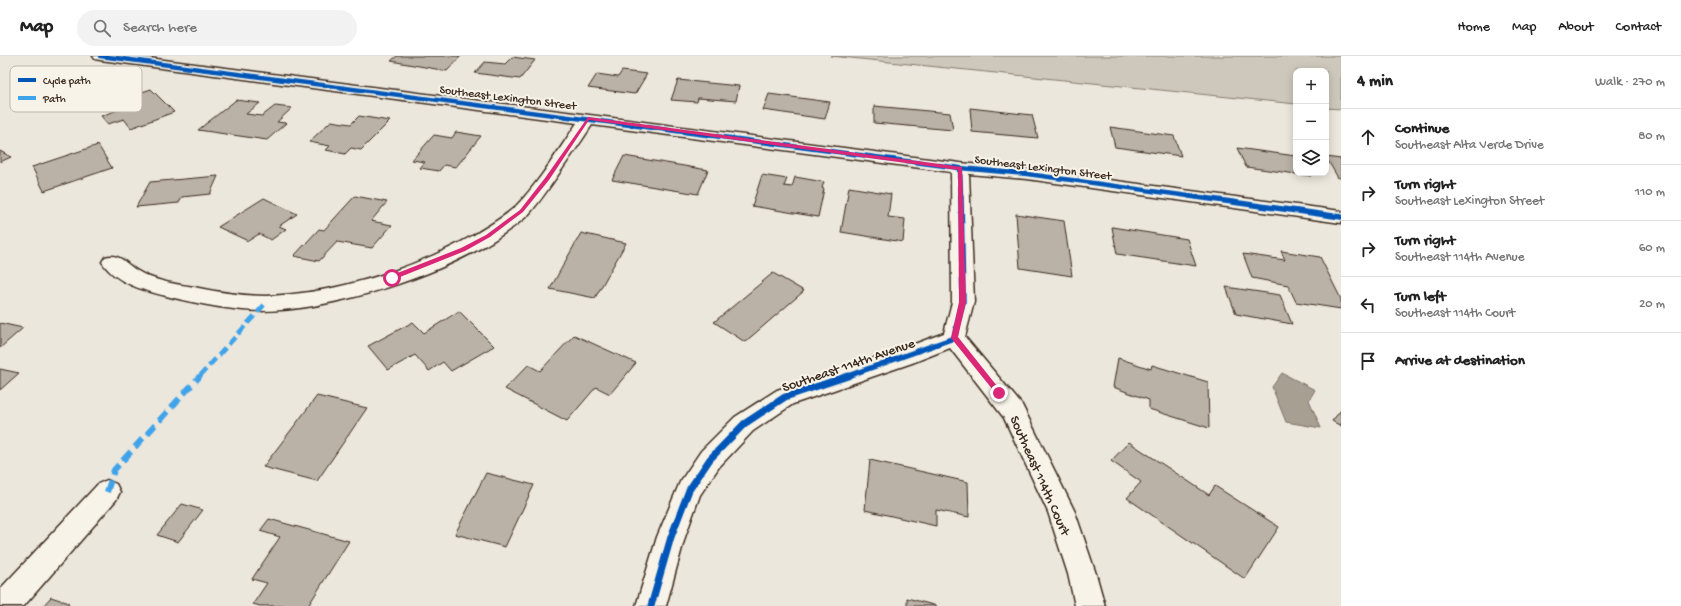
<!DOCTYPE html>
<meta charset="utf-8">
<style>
:root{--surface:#fff;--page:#f2f2f2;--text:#222;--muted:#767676;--line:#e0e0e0}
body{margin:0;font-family:"Gochi Hand",sans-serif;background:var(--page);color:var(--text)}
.controls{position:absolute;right:12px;top:12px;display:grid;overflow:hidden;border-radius:8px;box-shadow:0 2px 10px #0003}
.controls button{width:36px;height:36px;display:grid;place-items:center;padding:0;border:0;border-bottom:1px solid var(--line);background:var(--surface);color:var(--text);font:20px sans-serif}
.stop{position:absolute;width:12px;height:12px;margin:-9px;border:3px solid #db2777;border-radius:50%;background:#fff}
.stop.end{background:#db2777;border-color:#fff;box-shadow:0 1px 4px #0008}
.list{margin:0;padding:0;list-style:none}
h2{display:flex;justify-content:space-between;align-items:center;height:52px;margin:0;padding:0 16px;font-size:17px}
h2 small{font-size:13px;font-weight:400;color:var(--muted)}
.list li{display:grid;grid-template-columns:26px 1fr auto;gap:12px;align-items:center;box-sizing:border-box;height:56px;padding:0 16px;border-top:1px solid var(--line)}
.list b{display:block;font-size:15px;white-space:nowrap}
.list p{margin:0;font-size:13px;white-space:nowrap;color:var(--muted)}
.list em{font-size:13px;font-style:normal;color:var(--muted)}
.icon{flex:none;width:22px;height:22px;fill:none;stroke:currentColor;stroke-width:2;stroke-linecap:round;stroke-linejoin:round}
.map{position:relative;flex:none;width:1341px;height:550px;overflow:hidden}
header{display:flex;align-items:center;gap:24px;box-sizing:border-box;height:56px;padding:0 20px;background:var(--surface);border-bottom:1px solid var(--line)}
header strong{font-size:19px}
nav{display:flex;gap:22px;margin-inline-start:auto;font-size:14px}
.search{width:280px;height:36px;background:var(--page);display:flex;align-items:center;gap:10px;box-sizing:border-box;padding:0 14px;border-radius:22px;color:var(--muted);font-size:15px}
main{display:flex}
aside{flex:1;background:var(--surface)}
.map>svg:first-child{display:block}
.green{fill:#cec8bc;stroke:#84796d}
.water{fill:#a89f93;stroke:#7c7064}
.building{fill:#bab2a7;stroke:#3b2a1e}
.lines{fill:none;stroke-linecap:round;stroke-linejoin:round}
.street-casing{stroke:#3b2a1e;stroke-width:3}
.street{fill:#f7f3e8;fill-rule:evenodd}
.quiet-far1{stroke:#3fa3ea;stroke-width:4.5;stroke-dasharray:10 4.5;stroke-linecap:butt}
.quiet{stroke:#3fa3ea;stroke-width:6;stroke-dasharray:12 6;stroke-linecap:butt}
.cycleway-far2-casing{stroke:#f7f3e8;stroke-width:6}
.cycleway-far1-casing{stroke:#f7f3e8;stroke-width:8}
.cycleway-casing{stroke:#f7f3e8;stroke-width:10}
.cycleway-far2{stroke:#0057b8;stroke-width:4.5}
.cycleway-far1{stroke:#0057b8;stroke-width:5.5}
.cycleway{stroke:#0057b8;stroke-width:7}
.route{fill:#db2777}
.labels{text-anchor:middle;stroke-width:4;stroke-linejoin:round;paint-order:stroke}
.far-street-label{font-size:12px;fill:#3b2a1e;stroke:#f7f3e8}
.street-label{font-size:14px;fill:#3b2a1e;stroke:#f7f3e8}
.key{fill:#f7f3e8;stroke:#bfb7ab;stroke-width:1}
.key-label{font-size:11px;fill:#3b2a1e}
</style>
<header>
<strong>Map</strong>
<div class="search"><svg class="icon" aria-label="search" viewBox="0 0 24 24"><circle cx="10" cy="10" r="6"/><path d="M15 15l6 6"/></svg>Search here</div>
<nav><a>Home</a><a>Map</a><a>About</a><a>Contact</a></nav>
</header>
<main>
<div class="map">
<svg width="1341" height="550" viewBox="0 0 1341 550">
<rect width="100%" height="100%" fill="#ece7dc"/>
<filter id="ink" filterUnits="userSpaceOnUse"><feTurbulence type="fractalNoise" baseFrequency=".025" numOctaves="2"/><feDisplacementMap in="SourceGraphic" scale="8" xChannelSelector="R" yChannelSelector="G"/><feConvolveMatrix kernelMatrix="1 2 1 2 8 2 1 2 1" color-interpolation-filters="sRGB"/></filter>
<g filter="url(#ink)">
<path class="green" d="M831 0H1341V53L1326 52V15H1296V48Z"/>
<path class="water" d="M1282 317 1315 334 1309 344 1321 372 1286 366 1272 331Z"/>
<g class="building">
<path d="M397 0H461L447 15 391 5Z"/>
<path d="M512 1 535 4 520 23 475 17 485 6 505 8Z"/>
<path d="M622 15 647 18 635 38 588 32 597 18 618 21Z"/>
<path d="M678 24 739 30 736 45 698 42 697 46 671 44Z"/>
<path d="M151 33 174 56 131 72 124 63 108 68 101 60 126 51 119 44Z"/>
<path d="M769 38 830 46 825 63 763 54Z"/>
<path d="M236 44 260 47 246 58 262 60 275 50 292 52 277 66 286 67 267 84 198 74Z"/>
<path d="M874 50 950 57 953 74 874 67Z"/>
<path d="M970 52 1032 59 1038 82 972 76Z"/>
<path d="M359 60 390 65 361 94 351 92 345 98 326 94 330 90 309 86 331 65 351 68Z"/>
<path d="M1110 71 1174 80 1181 100 1115 91Z"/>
<path d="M456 76 481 80 456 111 444 109 439 115 420 112 425 106 412 104 434 79 452 82Z"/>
<path d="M98 89 112 112 44 135 32 111Z"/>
<path d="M1237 92 1296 100V117H1309L1311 120 1246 111Z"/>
<path d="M0 95 11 101 0 106Z"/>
<path d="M624 100 708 114 698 138 612 124Z"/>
<path d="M1326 101 1341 103V122H1338Z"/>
<path d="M762 119 787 123 784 130 792 131 795 121 824 126 822 132 824 133 818 161 752 150Z"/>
<path d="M218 120 210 138 182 141 179 147 136 151 150 126Z"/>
<path d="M849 131 891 138 888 161 905 163 903 186 841 176Z"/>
<path d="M355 140 387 146 371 165 392 169 372 192 337 186 319 205 294 200 319 173 324 174Z"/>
<path d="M264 142 297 158 279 170 286 173 271 184 259 178 248 185 218 171Z"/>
<path d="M1016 158 1064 165 1072 220 1020 212Z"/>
<path d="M1112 171 1187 183 1196 210 1117 198Z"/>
<path d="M581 177 626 187 595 242 550 233Z"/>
<path d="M1281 195 1320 201 1341 243V253L1296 246 1288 229 1252 222 1243 198 1285 204Z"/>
<path d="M773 217 804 235 745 286 714 266Z"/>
<path d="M1226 231 1280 239 1292 268 1236 258Z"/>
<path d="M459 255 494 290 451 315 443 306 429 315 415 299 388 314 368 290 413 266 424 277Z"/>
<path d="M0 267 23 272 0 292Z"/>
<path d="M574 279 636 307 610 338 596 331 567 365 505 333 528 309 540 315Z"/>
<path d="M1118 302 1151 313 1152 309 1208 326 1209 372 1149 353V344L1113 331Z"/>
<path d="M0 313 19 317 0 334Z"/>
<path d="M317 340 367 352 317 425 263 411Z"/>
<path d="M1341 354V370L1332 365Z"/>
<path d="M1129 386 1209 439 1215 430 1279 471 1245 523 1127 442 1141 426 1111 405Z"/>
<path d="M870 404 968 426 969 461 936 454V470L865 454Z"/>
<path d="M486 417 534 429 505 491 455 478Z"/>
<path d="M182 448 203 454 178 486 157 479Z"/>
<path d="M269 463 349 485 308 550H260L253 548 267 527 252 523 280 481 260 475Z"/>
<path d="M51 541 69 547 66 550H43Z"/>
<path d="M907 542 937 550H907Z"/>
</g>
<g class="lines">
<g class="street-casing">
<g id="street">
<path d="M93 0H133L960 107 1027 113 1341 155V167L1027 123 969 118 974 246 965 281 1022 349 1075 456 1096 518 1105 550H1075L1068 518 1048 456 1004 362 950 292 912 307 793 348 753 375 719 411 700 439 685 481 666 550H636L657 481 680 426 701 395 735 361 777 334 896 295 944 277 952 246 951 116 592 69C579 89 565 109 551 129 544 139 537 149 529 158 522 165 512 172 503 178 445 219 331 255 260 255 230 254 199 248 170 241 146 235 116 228 102 206L105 201C119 197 125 207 136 214 153 225 175 228 194 231 218 236 242 240 266 240 335 238 414 213 474 179 488 170 504 161 516 150 538 128 560 92 577 67L100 4 95 3Z"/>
<path d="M107 424 116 428 120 436 116 444 24 550H0V533L98 428Z"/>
</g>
</g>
<use href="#street" class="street"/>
<path class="quiet-far1" d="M199 321 266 247"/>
<path class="quiet" d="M107 436 114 414 200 320"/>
<g class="cycleway-far2-casing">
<g id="cycleway-far2">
<path d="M100 0 960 112 1027 118 1196 141"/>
<path d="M960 112 961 141"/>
</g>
</g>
<g class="cycleway-far1-casing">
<g id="cycleway-far1">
<path d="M1189 140 1341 161"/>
<path d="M845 321 954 282 963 246 961 140"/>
</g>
</g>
<g class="cycleway-casing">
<path id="cycleway" d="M651 550 671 481 689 434 710 403 744 368 785 341 848 320"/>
</g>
<use href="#cycleway-far2" class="cycleway-far2"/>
<use href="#cycleway-far1" class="cycleway-far1"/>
<use href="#cycleway" class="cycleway"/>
</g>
</g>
<path class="route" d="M588 61 962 111 966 246 958 281 1001 335V339H997L951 282 959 246 958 114 589 64 549 124 523 156 490 181 465 195 395 223H390V220L461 192 486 179 520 154 545 122Z"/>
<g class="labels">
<g class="far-street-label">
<text transform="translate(508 41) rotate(7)" y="4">Southeast Lexington Street</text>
<text transform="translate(1043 111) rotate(7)" y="4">Southeast Lexington Street</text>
</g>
<g class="street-label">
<text transform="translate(848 308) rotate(-19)" y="5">Southeast 114th Avenue</text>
<text transform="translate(1041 419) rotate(66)" y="5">Southeast 114th Court</text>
</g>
</g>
<rect x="10" y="10" width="132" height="46" rx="6" class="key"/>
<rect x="18" y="22" width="18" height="4" fill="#0057b8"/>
<rect x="18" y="40" width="18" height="4" fill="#3fa3ea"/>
<g class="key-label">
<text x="43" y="28">Cycle path</text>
<text x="43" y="46">Path</text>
</g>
</svg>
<div class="controls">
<button>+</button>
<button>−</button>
<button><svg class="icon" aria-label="layers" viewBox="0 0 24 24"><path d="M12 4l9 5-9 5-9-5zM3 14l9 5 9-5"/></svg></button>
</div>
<div class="stop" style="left:392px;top:222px"></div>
<div class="stop end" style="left:999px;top:337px"></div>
</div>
<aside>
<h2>4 min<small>Walk · 270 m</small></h2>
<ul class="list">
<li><svg class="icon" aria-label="ahead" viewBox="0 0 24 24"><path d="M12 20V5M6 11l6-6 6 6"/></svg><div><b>Continue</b><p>Southeast Alta Verde Drive</p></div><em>80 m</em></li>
<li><svg class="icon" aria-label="right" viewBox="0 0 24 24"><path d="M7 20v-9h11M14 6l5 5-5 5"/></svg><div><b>Turn right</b><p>Southeast Lexington Street</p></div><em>110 m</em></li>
<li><svg class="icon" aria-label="right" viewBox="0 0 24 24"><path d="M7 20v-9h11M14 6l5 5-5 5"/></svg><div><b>Turn right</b><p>Southeast 114th Avenue</p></div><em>60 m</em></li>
<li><svg class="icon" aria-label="left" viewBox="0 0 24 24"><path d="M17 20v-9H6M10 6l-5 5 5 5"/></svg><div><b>Turn left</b><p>Southeast 114th Court</p></div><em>20 m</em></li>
<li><svg class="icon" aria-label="arrive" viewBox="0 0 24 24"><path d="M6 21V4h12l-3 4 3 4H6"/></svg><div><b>Arrive at destination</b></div></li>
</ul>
</aside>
</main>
